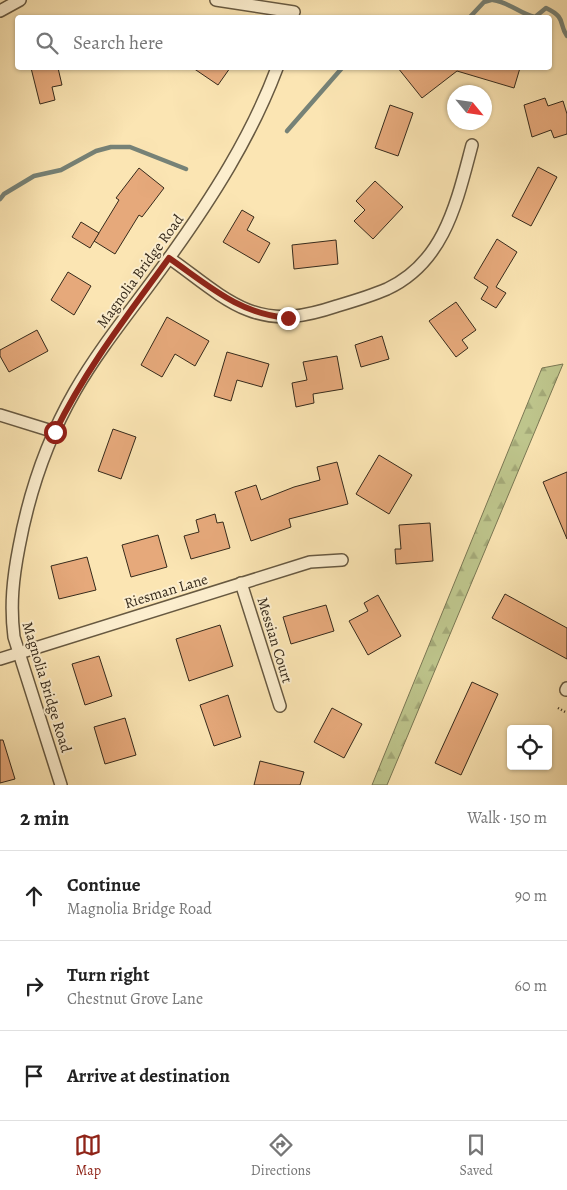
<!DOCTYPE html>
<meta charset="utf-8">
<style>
:root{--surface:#fff;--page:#f2f2f2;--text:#222;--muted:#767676;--line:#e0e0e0;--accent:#8f2418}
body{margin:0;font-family:Alegreya,serif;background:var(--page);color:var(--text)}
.controls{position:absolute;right:15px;bottom:15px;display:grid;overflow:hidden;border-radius:5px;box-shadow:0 1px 4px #0004}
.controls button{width:45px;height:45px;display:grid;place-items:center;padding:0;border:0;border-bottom:1px solid var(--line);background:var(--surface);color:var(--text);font:25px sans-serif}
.compass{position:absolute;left:447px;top:85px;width:45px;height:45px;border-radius:50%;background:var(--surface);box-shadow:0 1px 4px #0004;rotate:119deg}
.stop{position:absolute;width:15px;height:15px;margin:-11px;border:4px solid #8f2418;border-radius:50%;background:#fff}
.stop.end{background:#8f2418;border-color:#fff;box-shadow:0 1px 5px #0008}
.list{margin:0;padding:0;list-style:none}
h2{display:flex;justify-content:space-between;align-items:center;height:65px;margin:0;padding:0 20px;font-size:21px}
h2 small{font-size:16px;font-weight:400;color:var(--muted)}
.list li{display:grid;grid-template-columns:32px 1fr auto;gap:15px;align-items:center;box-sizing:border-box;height:90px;padding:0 20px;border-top:1px solid var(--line)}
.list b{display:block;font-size:19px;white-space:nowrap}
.list p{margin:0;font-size:16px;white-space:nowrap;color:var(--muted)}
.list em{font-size:16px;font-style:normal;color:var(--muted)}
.icon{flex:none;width:28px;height:28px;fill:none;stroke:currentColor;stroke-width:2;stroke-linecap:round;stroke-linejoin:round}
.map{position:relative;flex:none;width:567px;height:785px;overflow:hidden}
.search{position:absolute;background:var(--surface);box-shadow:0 1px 4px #0004;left:15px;right:15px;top:15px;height:55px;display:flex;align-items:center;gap:12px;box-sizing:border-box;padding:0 18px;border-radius:5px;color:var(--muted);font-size:19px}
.sheet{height:335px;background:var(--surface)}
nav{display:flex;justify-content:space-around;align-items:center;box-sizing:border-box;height:70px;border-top:1px solid var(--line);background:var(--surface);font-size:14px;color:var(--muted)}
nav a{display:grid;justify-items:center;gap:2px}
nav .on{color:var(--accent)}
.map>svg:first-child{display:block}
.forest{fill:url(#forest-firs);stroke:#7a7854}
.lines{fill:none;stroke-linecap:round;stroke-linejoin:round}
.stream{stroke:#768277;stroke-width:4.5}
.building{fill:#e6a97b;stroke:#362a1b}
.street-casing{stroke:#675941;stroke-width:14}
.path{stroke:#362a1b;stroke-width:2.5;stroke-dasharray:1 2.5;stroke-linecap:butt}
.street{stroke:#fceece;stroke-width:11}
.route{stroke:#8f2418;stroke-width:6}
.labels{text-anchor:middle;stroke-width:4;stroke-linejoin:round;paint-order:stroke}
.street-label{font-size:15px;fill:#362a1b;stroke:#fceece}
</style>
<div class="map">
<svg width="567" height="785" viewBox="0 0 567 785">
<defs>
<pattern id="forest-firs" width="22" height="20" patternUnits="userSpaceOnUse" patternTransform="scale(1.25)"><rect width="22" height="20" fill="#bec58c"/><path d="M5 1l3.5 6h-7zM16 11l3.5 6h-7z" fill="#a4a978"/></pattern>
</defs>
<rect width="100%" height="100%" fill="#fbe5b3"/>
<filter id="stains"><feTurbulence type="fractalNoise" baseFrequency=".004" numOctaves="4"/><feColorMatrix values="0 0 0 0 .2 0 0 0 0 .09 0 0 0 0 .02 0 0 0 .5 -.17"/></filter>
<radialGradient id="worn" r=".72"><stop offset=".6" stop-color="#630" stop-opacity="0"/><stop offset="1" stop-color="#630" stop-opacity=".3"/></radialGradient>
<path class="forest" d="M563 364 387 785H372L542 368Z"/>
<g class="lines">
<g class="stream">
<path d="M493 0C509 2 520 14 535 17L546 8C567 18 558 23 567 36"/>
<path d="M469 18 484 2 491 0"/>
<path d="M287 131 342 68"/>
<path d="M0 199 4 194 34 176 61 170 96 151 111 147H130L186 169"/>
</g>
</g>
<g class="building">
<path d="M31 68H58L62 85 52 87 55 100 40 104Z"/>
<path d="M193 68H230L218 85Z"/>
<path d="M398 68H520L514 88 457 71 422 98Z"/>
<path d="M545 98 548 106 563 101 567 114V134L554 138 551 130 532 137 524 105Z"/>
<path d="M390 105 413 113 398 156 375 148Z"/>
<path d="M538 167 557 177 531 226 512 216Z"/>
<path d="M139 168 164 188 142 217 139 215 115 254 94 241 119 200 116 198Z"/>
<path d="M375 181 403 207 373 239 354 221 365 210 356 201Z"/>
<path d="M242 210 254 217 247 230 270 243 259 263 223 242Z"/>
<path d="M81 222 99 233 90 248 72 237Z"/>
<path d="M497 239 517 252 496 287 506 293 496 308 481 299 488 287 474 278Z"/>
<path d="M336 240 338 264 294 269 292 245Z"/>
<path d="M68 272 91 286 74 315 51 300Z"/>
<path d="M456 302 476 330 462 340 468 348 456 357 429 321Z"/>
<path d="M167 317 209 341 195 366 175 354 162 377 141 365Z"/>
<path d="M37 330 48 351 9 372 0 356V350Z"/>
<path d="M382 336 389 359 361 367 355 345Z"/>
<path d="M227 352 269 364 262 387 237 380 231 401 214 396Z"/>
<path d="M337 356 343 389 313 394 314 403 296 407 292 383 307 380 303 362Z"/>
<path d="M113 429 136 437 121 479 98 471Z"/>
<path d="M379 455 412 475 389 514 356 494Z"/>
<path d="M337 462 348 504 289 519 291 527 251 541 235 492 256 485 261 500 294 487 320 480 317 467Z"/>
<path d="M567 472V539L543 482Z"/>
<path d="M215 514 217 523 223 522 230 548 191 559 184 536 199 532 196 520Z"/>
<path d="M430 523 433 561 396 564 395 549H401L399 525Z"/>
<path d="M158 535 167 567 131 577 122 545Z"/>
<path d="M87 557 96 590 59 599 51 566Z"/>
<path d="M505 594 567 628V659L492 618Z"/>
<path d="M378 595 401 636 368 655 349 621 368 611 364 603Z"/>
<path d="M326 605 334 631 291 644 283 617Z"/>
<path d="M220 625 233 666 189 681 176 639Z"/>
<path d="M99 656 112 696 85 705 72 664Z"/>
<path d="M472 682 498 694 461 775 435 763Z"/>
<path d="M228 695 241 737 214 746 200 705Z"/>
<path d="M332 708 362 724 344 758 314 742Z"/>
<path d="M125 718 136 755 105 764 94 727Z"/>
<path d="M0 740H3L15 779 0 783Z"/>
<path d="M260 761 304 772 300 785H254Z"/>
</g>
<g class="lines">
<g class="street-casing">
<g id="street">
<path d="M216 0 294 12"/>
<path d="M0 11 20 0"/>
<path d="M169 258C194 275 220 299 248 310 279 322 307 316 337 306 354 301 371 296 387 289 445 262 457 201 472 145"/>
<path d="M0 415 55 432"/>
<path d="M241 583 280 706"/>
<path d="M0 659 310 562 342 560"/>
<path d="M566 690 567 688"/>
<path d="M61 785 14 637C10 605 13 578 19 547 29 493 48 438 75 391 102 344 138 302 169 258 212 198 251 137 277 68"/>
</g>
</g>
<path class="path" d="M558 708 567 713"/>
<use href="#street" class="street"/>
</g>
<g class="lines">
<path class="route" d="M55 432C87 367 127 316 169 258 208 285 239 314 288 318"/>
</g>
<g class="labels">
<g class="street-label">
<text transform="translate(140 271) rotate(-54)" y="5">Magnolia Bridge Road</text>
<text transform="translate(166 591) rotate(-17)" y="5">Riesman Lane</text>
<text transform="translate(275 640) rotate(73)" y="5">Messian Court</text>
<text transform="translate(47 687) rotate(73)" y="5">Magnolia Bridge Road</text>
</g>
</g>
<rect width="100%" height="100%" filter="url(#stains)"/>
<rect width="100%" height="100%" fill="url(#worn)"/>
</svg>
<div class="controls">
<button><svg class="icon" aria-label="locate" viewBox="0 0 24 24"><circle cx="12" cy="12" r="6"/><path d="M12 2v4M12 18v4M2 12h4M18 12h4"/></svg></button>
</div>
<svg class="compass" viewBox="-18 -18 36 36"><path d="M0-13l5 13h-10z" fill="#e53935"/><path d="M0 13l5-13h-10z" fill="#767676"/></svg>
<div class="stop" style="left:55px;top:432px"></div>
<div class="stop end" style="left:288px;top:318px"></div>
<div class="search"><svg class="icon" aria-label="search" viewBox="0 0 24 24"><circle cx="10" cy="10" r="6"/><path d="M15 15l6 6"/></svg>Search here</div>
</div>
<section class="sheet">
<h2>2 min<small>Walk · 150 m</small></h2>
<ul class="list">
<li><svg class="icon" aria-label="ahead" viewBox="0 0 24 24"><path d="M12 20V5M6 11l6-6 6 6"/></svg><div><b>Continue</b><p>Magnolia Bridge Road</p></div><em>90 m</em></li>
<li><svg class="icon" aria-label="right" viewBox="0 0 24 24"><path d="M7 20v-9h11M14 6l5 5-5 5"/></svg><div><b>Turn right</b><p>Chestnut Grove Lane</p></div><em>60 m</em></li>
<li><svg class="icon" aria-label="arrive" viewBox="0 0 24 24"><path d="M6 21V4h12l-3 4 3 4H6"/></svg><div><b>Arrive at destination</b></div></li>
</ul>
</section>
<nav>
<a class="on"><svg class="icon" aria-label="map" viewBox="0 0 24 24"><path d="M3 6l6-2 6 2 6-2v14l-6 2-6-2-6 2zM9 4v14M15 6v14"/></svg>Map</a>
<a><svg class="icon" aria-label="directions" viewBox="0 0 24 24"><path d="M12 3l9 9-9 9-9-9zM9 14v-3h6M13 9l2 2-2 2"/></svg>Directions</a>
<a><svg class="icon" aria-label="saved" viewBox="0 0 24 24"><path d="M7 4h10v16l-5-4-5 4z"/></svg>Saved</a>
</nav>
